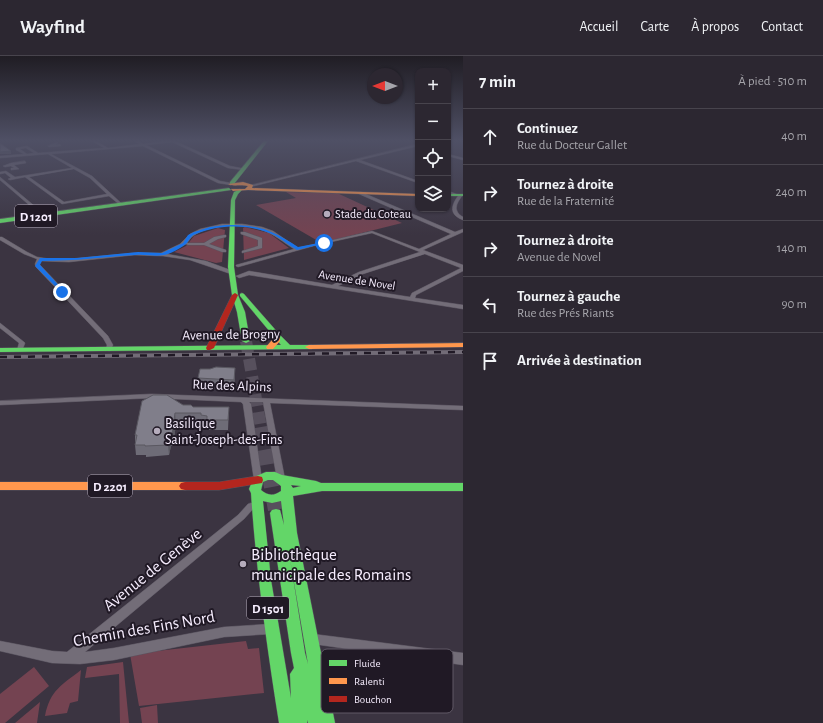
<!DOCTYPE html>
<html lang="fr">
<meta charset="utf-8">
<style>
:root{--surface:#2c2731;--page:#342f39;--text:#f1f3f6;--muted:#a6a5ab;--line:#48444d}
body{margin:0;font-family:"Alegreya Sans",sans-serif;background:var(--page);color:var(--text)}
.controls{position:absolute;right:12px;top:12px;display:grid;overflow:hidden;border-radius:8px;box-shadow:0 1px 3px #0004}
.controls button{width:36px;height:36px;display:grid;place-items:center;padding:0;border:0;border-bottom:1px solid var(--line);background:var(--surface);color:var(--text);font:20px sans-serif}
.compass{position:absolute;left:367px;top:12px;width:36px;height:36px;border-radius:50%;background:var(--surface);box-shadow:0 1px 3px #0004;rotate:270deg}
.stop{position:absolute;width:12px;height:12px;margin:-9px;border:3px solid #1a73e8;border-radius:50%;background:#fff}
.stop.end{background:#1a73e8;border-color:#fff;box-shadow:0 1px 4px #0008}
.list{margin:0;padding:0;list-style:none}
h2{display:flex;justify-content:space-between;align-items:center;height:52px;margin:0;padding:0 16px;font-size:17px}
h2 small{font-size:13px;font-weight:400;color:var(--muted)}
.list li{display:grid;grid-template-columns:26px 1fr auto;gap:12px;align-items:center;box-sizing:border-box;height:56px;padding:0 16px;border-top:1px solid var(--line)}
.list b{display:block;font-size:15px;white-space:nowrap}
.list p{margin:0;font-size:13px;white-space:nowrap;color:var(--muted)}
.list em{font-size:13px;font-style:normal;color:var(--muted)}
.icon{flex:none;width:22px;height:22px;fill:none;stroke:currentColor;stroke-width:2;stroke-linecap:round;stroke-linejoin:round}
.map{position:relative;flex:none;width:463px;height:667px;overflow:hidden}
header{display:flex;align-items:center;gap:24px;box-sizing:border-box;height:56px;padding:0 20px;background:var(--surface);border-bottom:1px solid var(--line)}
header strong{font-size:19px}
nav{display:flex;gap:22px;margin-inline-start:auto;font-size:14px}
main{display:flex}
aside{flex:1;background:var(--surface)}
.map>svg:first-child{display:block}
.green{fill:#744351}
.lines{fill:none;stroke-linecap:round;stroke-linejoin:round}
.primary-tunnel-far1{stroke:#57505d;stroke-width:12;stroke-dasharray:12 6;stroke-linecap:butt}
.primary-tunnel{stroke:#57505d;stroke-width:15;stroke-dasharray:15 8;stroke-linecap:butt}
.street-casing{stroke:#59535f;stroke-width:1}
.fast-casing{stroke:#59535f;stroke-width:1}
.slow-casing{stroke:#59535f;stroke-width:1}
.jam-casing{stroke:#59535f;stroke-width:1}
.street{fill:#736d78;fill-rule:evenodd}
.fast{fill:#63d668;fill-rule:evenodd}
.slow{fill:#ff974d;fill-rule:evenodd}
.jam{fill:#b3261e;fill-rule:evenodd}
.rail-casing{stroke:#726c77;stroke-width:4}
.rail{stroke:#201925;stroke-width:2.5;stroke-dasharray:7;stroke-linecap:butt}
.wall{fill:#6e6c77}
.shaded-wall{fill:#5a5861}
.building{fill:#807e8a;stroke:#5a5861}
.route{fill:#1a73e8}
.poi-dot{fill:#b5acbc;stroke:#201925;stroke-width:1.5}
.labels{text-anchor:middle;stroke-width:4;stroke-linejoin:round;paint-order:stroke}
.far-poi-label{font-size:12px;fill:#f6edfe;stroke:#201925;text-anchor:start}
.far-street-label{font-size:12px;fill:#f6edfe;stroke:#201925}
.shield{fill:#201925;stroke:#b6adbd;stroke-width:1}
.shield-label{font-size:13px;font-weight:bold;fill:#f6edfe}
.street-label{font-size:14px;fill:#f6edfe;stroke:#201925}
.poi-label{font-size:14px;fill:#f6edfe;stroke:#201925;text-anchor:start}
.near-poi-label{font-size:17px;fill:#f6edfe;stroke:#201925;text-anchor:start}
.near-street-label{font-size:17px;fill:#f6edfe;stroke:#201925}
.key{fill:#201925;stroke:#605966;stroke-width:1}
.key-label{font-size:11px;fill:#f6edfe}
</style>
<header>
<strong>Wayfind</strong>
<nav><a>Accueil</a><a>Carte</a><a>À propos</a><a>Contact</a></nav>
</header>
<main>
<div class="map">
<svg width="463" height="667" viewBox="0 0 463 667">
<rect width="100%" height="100%" fill="#3b3441"/>
<g class="green">
<path d="M286 136 337 137 402 167 326 186 318 185 256 149 296 142Z"/>
<path d="M245 171 269 177 289 192 244 204 243 172Z"/>
<path d="M218 172 225 174 222 206 216 207 174 196 186 190 194 180Z"/>
<path d="M246 585 248 593 259 592 264 637 139 650 130 598Z"/>
<path d="M123 606 129 667H120L119 618 85 622 87 611Z"/>
<path d="M34 611 49 630 5 667H0V638Z"/>
<path d="M81 614 78 645 70 647 67 657 45 660C50 634 62 629 81 614Z"/>
<path d="M40 646 37 667H15Z"/>
<path d="M157 649 158 667H142L140 652Z"/>
</g>
<g class="lines">
<path class="primary-tunnel-far1" d="M246 285 261 372"/>
<path class="primary-tunnel" d="M261 371 276 457"/>
<g class="street-casing">
<g id="street">
<path d="M92 85H96L108 92 140 88 134 85H138L143 88 164 85H175L230 110 246 113 244 114 228 112 172 86 146 89 220 125 231 127V129L218 127 143 90 51 98 92 120 121 147 122 148 120 149 109 140 62 148 25 121 10 124 8 123 11 122 5 117 0 118V116L6 115 15 121 72 112 48 98 0 102V100L24 98 16 94V92L27 90 38 97 104 92ZM26 92 34 97 27 98 20 93ZM74 113 90 122 107 138 64 146 29 121Z"/>
<path d="M57 86 58 87 55 89 60 88 61 90 49 91 48 90Z"/>
<path d="M418 88V90L360 104 418 125V127L356 105 250 131 248 130Z"/>
<path d="M448 98 463 102V104L448 100Z"/>
<path d="M25 105 26 107 14 109 19 113 11 114V112H14L11 110 5 111 3 110 11 107Z"/>
<path d="M0 121 44 158V160H42L0 124Z"/>
<path d="M448 135 462 140C456 148 453 155 463 161V164C450 159 450 151 458 140L448 137Z"/>
<path d="M359 136H361L455 176 463 173V176L423 194 463 209V215L416 239 415 242 463 249V253L249 219 239 222 236 220 249 215 332 229 359 216 420 196 372 177 317 189 238 211 236 210V209L294 193C283 186 274 178 262 174 244 167 209 168 193 180 190 182 189 185 187 187H204L214 181 224 179H226V181L218 183 209 188 226 194V196H222L204 189H188L186 188 167 198 206 205 233 215 234 216 231 218 190 204 163 200 134 199 69 206 41 205 39 208 40 209 108 280 113 289 111 294 109 295 106 293 107 289 103 282 36 211 35 208 37 203 24 198 0 184V181H2L27 196 37 201 50 203H69L134 197H161L180 188 190 178 200 173 222 168H242L262 171 273 175 298 192 372 175 419 193 451 178 359 138ZM425 198 461 212 412 237 410 241 338 230 363 218Z"/>
<path d="M241 176H245L262 182V192L242 197V195L258 190V184L241 178Z"/>
<path d="M0 267 24 286 25 287 22 295H18L17 294 19 287 0 272Z"/>
<path d="M152 338 463 350V354L270 347 285 423 284 425 281 426 278 425 277 423 263 346H249L251 348 262 424 261 426 258 427 255 426 254 424 243 348 241 346 152 342 0 349V345Z"/>
<path d="M251 447 260 448 261 450 260 452 253 453 244 463 85 596 114 592 224 571 270 568 274 569 276 573 274 577 270 578 224 581 114 604 80 608 52 607 0 595V585L52 595 67 596 238 459 248 448Z"/>
<path d="M313 578 463 597V609L313 588 309 587 307 583 309 579Z"/>
</g>
</g>
<g class="fast-casing">
<g id="fast">
<path d="M264 85H268L234 128H230V126Z"/>
<path d="M229 132 231 134 0 167V163Z"/>
<path d="M240 133 242 134 238 138 235 144 234 211 238 239 245 256 250 285 246 287 242 285 237 256 232 239 228 211 231 144 234 136Z"/>
<rect x="448" y="138" width="15" height="2"/>
<path d="M242 237 244 238 280 279 290 289H312L313 291 312 293 0 296V292L281 289 240 240V238Z"/>
<path d="M266 416H275L282 419 316 425 321 427H463V435H322L293 440 297 477 335 667H308L307 664V667H279C267 591 256 514 251 437L249 433 254 421ZM268 424H273L281 430V435C274 440 268 440 261 434L263 426ZM291 429 301 430 293 432ZM263 445 272 447 281 445 284 469 280 454 276 453 272 454 270 457 291 597 294 612 290 618 291 642 271 524ZM290 503 308 608 305 597Z"/>
</g>
</g>
<g class="slow-casing">
<g id="slow">
<path d="M243 126 253 129 252 132 418 138V140L248 134 233 135 231 133H245L248 130C241 128 233 131 228 128Z"/>
<path d="M274 279H280V285L273 293H267L266 291 272 284Z"/>
<path d="M463 287V291L309 293 305 291 309 289Z"/>
<path d="M0 426H185L189 427 191 430 189 433 185 434H0Z"/>
</g>
</g>
<g class="jam-casing">
<g id="jam">
<path d="M235 237 238 239 214 292 210 294H207L206 292 232 239Z"/>
<path d="M258 420 262 421 263 424 262 427 219 434H185L181 433 179 430 181 427 185 426H219Z"/>
</g>
</g>
<use href="#street" class="street"/>
<use href="#fast" class="fast"/>
<use href="#slow" class="slow"/>
<use href="#jam" class="jam"/>
<g class="rail-casing">
<path id="rail" d="M0 301 463 296"/>
</g>
<use href="#rail" class="rail"/>
</g>
<g class="wall">
<path d="M210 313 235 322 234 334 199 332 198 322Z"/>
<path d="M183 349 193 351H229L228 374H207V370H201V368H176L173 390H171L169 399 146 401V399H136L135 389V379Z"/>
<path d="M440 604 449 607 443 622 434 617Z"/>
</g>
<g class="shaded-wall">
<path d="M11 95V98H0V96Z"/>
<path d="M235 312V322L234 334V324Z"/>
<path d="M175 357 176 368 173 390 172 379Z"/>
<path d="M170 379 171 390 169 399 168 389Z"/>
</g>
<g class="building">
<path d="M0 87 11 95 0 96Z"/>
<path d="M216 311 235 312 234 324 198 322 200 313H210Z"/>
<path d="M153 339H167L183 349H191L193 351H229L228 364H207V360L201 359V357H175L172 379H170L168 389 145 390V389H135L137 379H135L142 345Z"/>
</g>
<linearGradient id="sky" x2="0" y2="1"><stop stop-color="#201d24"/><stop offset="0.47" stop-color="#4f5065"/><stop offset="1" stop-color="#4f5065" stop-opacity="0"/></linearGradient>
<rect width="463" height="179" fill="url(#sky)"/>
<path class="route" d="M226 169C259 169 270 173 298 191L324 186 326 187 297 194C289 190 282 183 274 179 251 168 220 168 196 178 190 180 190 184 186 188 181 192 170 198 164 199 155 201 145 198 136 199 104 201 74 205 42 205L40 209 64 235 62 237 35 210 40 202H77L138 196 162 197 183 187 188 179 194 176 210 171Z"/>
<g class="poi-dot">
<circle cx="327" cy="158" r="4"/>
<circle cx="157" cy="375" r="4"/>
<circle cx="243" cy="508" r="4"/>
</g>
<g class="labels">
<g class="far-poi-label">
<text x="335" y="162">Stade du Coteau</text>
</g>
<g class="far-street-label">
<text transform="translate(357 224) rotate(9)" y="4">Avenue de Novel</text>
</g>
<g class="shield">
<rect x="15" y="149" width="42" height="22" rx="3"/>
<rect x="88" y="419" width="44" height="22" rx="3"/>
<rect x="247" y="541" width="42" height="22" rx="3"/>
</g>
<g class="shield-label">
<text x="36" y="165">D 1201</text>
<text x="110" y="435">D 2201</text>
<text x="268" y="557">D 1501</text>
</g>
<g class="street-label">
<text transform="translate(231 278) rotate(-1)" y="5">Avenue de Brogny</text>
<text transform="translate(232 329) rotate(2)" y="5">Rue des Alpins</text>
</g>
<g class="poi-label">
<text x="165" y="372">Basilique<tspan x="165" dy="16">Saint-Joseph-des-Fins</tspan></text>
</g>
<g class="near-poi-label">
<text x="251" y="504">Bibliothèque<tspan x="251" dy="20">municipale des Romains</tspan></text>
</g>
<g class="near-street-label">
<text transform="translate(152 513) rotate(-39)" y="6">Avenue de Genève</text>
<text transform="translate(144 572) rotate(-10)" y="6">Chemin des Fins Nord</text>
</g>
</g>
<rect x="321" y="593" width="132" height="64" rx="6" class="key"/>
<rect x="329" y="604" width="18" height="6" fill="#63d668"/>
<rect x="329" y="622" width="18" height="6" fill="#ff974d"/>
<rect x="329" y="640" width="18" height="6" fill="#b3261e"/>
<g class="key-label">
<text x="354" y="611">Fluide</text>
<text x="354" y="629">Ralenti</text>
<text x="354" y="647">Bouchon</text>
</g>
</svg>
<div class="controls">
<button>+</button>
<button>−</button>
<button><svg class="icon" aria-label="locate" viewBox="0 0 24 24"><circle cx="12" cy="12" r="6"/><path d="M12 2v4M12 18v4M2 12h4M18 12h4"/></svg></button>
<button><svg class="icon" aria-label="layers" viewBox="0 0 24 24"><path d="M12 4l9 5-9 5-9-5zM3 14l9 5 9-5"/></svg></button>
</div>
<svg class="compass" viewBox="-18 -18 36 36"><path d="M0-13l5 13h-10z" fill="#e53935"/><path d="M0 13l5-13h-10z" fill="#a6a5ab"/></svg>
<div class="stop" style="left:324px;top:187px"></div>
<div class="stop end" style="left:62px;top:236px"></div>
</div>
<aside>
<h2>7 min<small>À pied · 510 m</small></h2>
<ul class="list">
<li><svg class="icon" aria-label="ahead" viewBox="0 0 24 24"><path d="M12 20V5M6 11l6-6 6 6"/></svg><div><b>Continuez</b><p>Rue du Docteur Gallet</p></div><em>40 m</em></li>
<li><svg class="icon" aria-label="right" viewBox="0 0 24 24"><path d="M7 20v-9h11M14 6l5 5-5 5"/></svg><div><b>Tournez à droite</b><p>Rue de la Fraternité</p></div><em>240 m</em></li>
<li><svg class="icon" aria-label="right" viewBox="0 0 24 24"><path d="M7 20v-9h11M14 6l5 5-5 5"/></svg><div><b>Tournez à droite</b><p>Avenue de Novel</p></div><em>140 m</em></li>
<li><svg class="icon" aria-label="left" viewBox="0 0 24 24"><path d="M17 20v-9H6M10 6l-5 5 5 5"/></svg><div><b>Tournez à gauche</b><p>Rue des Prés Riants</p></div><em>90 m</em></li>
<li><svg class="icon" aria-label="arrive" viewBox="0 0 24 24"><path d="M6 21V4h12l-3 4 3 4H6"/></svg><div><b>Arrivée à destination</b></div></li>
</ul>
</aside>
</main>
